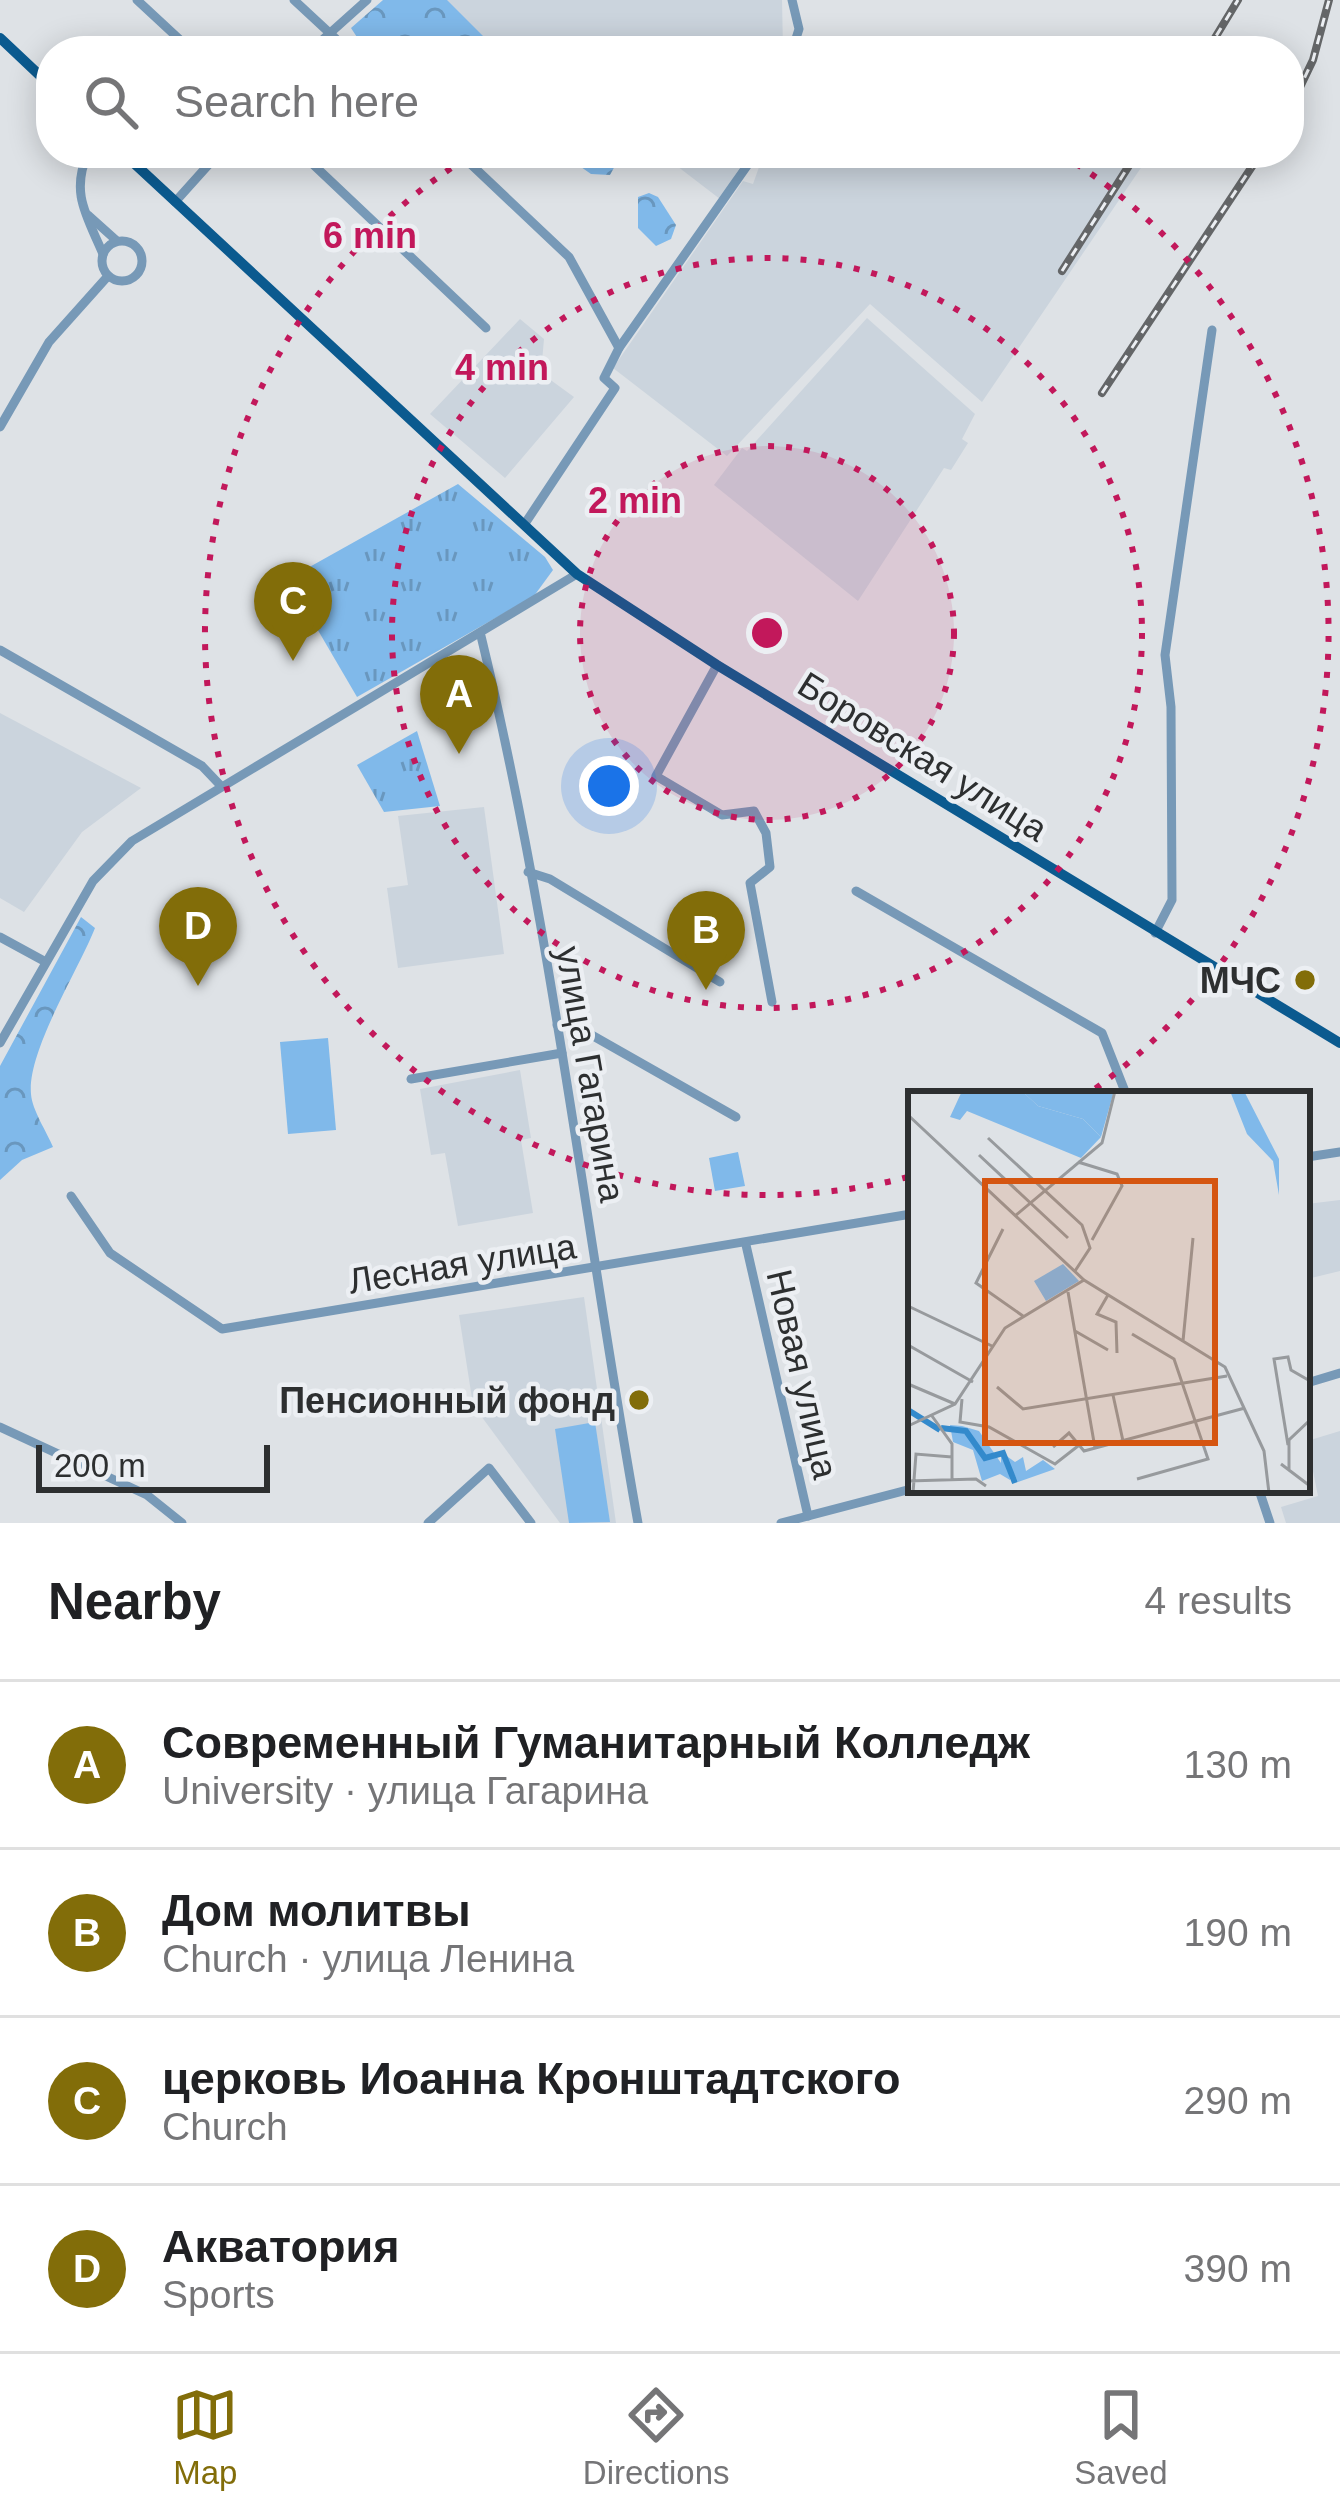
<!DOCTYPE html>
<meta charset="utf-8">
<style>
:root{--surface:#fff;--page:#f2f2f2;--text:#202124;--muted:#757577;--line:#e0e0e0;--accent:#826d09}
body{margin:0;font-family:Helvetica,sans-serif;background:var(--page);color:var(--text)}
.scale{position:absolute;left:36px;bottom:30px;width:234px;box-sizing:border-box;padding-left:12px;border:6px solid #2d2f30;border-top:0;font-size:33px;line-height:42px;white-space:nowrap;color:#2d2f30;-webkit-text-stroke:9px #eceff3;paint-order:stroke}
.you{position:absolute;left:609px;top:786px;width:42px;height:42px;margin:-30px;border:9px solid #fff;border-radius:50%;background:#1a73e8;box-shadow:0 0 0 18px #1a73e833}
.badge{display:grid;place-items:center;width:78px;height:78px;border-radius:50%;background:var(--accent);color:#fff;font-size:39px;font-weight:700}
.pin{position:absolute;translate:-50% -99px;filter:drop-shadow(0 3px 6px #0008)}
.pin::after{content:'';position:absolute;top:63px;width:42px;height:36px;background:inherit;clip-path:polygon(0 0,100% 0,50% 100%)}
.list{margin:0;padding:0;list-style:none}
h2{display:flex;justify-content:space-between;align-items:center;height:156px;margin:0;padding:0 48px;font-size:51px}
h2 small{font-size:39px;font-weight:400;color:var(--muted)}
.list li{display:grid;grid-template-columns:78px 1fr auto;gap:36px;align-items:center;box-sizing:border-box;height:168px;padding:0 48px;border-top:3px solid var(--line)}
.list b{display:block;font-size:45px;white-space:nowrap}
.list p{margin:0;font-size:39px;white-space:nowrap;color:var(--muted)}
.list em{font-size:39px;font-style:normal;color:var(--muted)}
.icon{flex:none;width:66px;height:66px;fill:none;stroke:currentColor;stroke-width:2;stroke-linecap:round;stroke-linejoin:round}
.map{position:relative;flex:none;width:1340px;height:1523px;overflow:hidden}
.search{position:absolute;background:var(--surface);box-shadow:0 6px 30px #0003;left:36px;right:36px;top:36px;height:132px;display:flex;align-items:center;gap:30px;box-sizing:border-box;padding:0 42px;border-radius:48px;color:var(--muted);font-size:45px}
.sheet{height:828px;background:var(--surface)}
nav{display:flex;justify-content:space-around;align-items:center;box-sizing:border-box;height:168px;border-top:3px solid var(--line);background:var(--surface);font-size:33px;color:var(--muted)}
nav a{display:grid;justify-items:center;gap:6px}
nav .on{color:var(--accent)}
.map>svg:first-child{display:block}
.built{fill:#cbd4dd}
.grass{fill:url(#grass-tufts)}
.forest{fill:url(#forest-crowns)}
.pitch{fill:#80b9ea}
.lines{fill:none;stroke-linecap:round;stroke-linejoin:round}
.minor{stroke:#7799b7;stroke-width:9}
.major{stroke:#0b5a8f;stroke-width:10}
.rail-casing{stroke:#646668;stroke-width:8}
.rail{stroke:#eceff3;stroke-width:3;stroke-dasharray:9;stroke-linecap:butt}
.ring{fill:none;stroke:#c2185b;stroke-width:6;stroke-dasharray:6 12}
.poi-dot{fill:#826d09;stroke:#eceff3;stroke-width:4.5}
.labels{text-anchor:middle;stroke-width:9;stroke-linejoin:round;paint-order:stroke}
.street-label{font-size:36px;fill:#2d2f30;stroke:#eceff3}
.poi-label{font-size:36px;font-weight:bold;fill:#2d2f30;stroke:#eceff3;text-anchor:end}
.inset-river{fill:none;stroke:#338acc;stroke-width:6}
.inset-road{fill:none;stroke:#979a9d;stroke-width:3}
.view{fill:#d55510;fill-opacity:0.15;stroke:#d55510;stroke-width:6}
.inset-edge{fill:none;stroke:#2d2f30;stroke-width:6}
.centre{fill:#c2185b;stroke:#eceff3;stroke-width:6}
.ring-label{font-size:36px;text-anchor:middle;font-weight:bold;fill:#c2185b;stroke:#eceff3;stroke-width:9;stroke-linejoin:round;paint-order:stroke}
</style>
<div class="map">
<svg width="1340" height="1523" viewBox="0 0 1340 1523">
<defs>
<pattern id="grass-tufts" width="24" height="20" patternUnits="userSpaceOnUse" patternTransform="scale(3)"><rect width="24" height="20" fill="#80b9ea"/><path d="M3 7l-1-3M5 7V3M7 7l1-3M15 17l-1-3M17 17v-4M19 17l1-3" fill="none" stroke="#6997be"/></pattern>
<pattern id="forest-crowns" width="20" height="18" patternUnits="userSpaceOnUse" patternTransform="scale(3)"><rect width="20" height="18" fill="#80b9ea"/><path d="M2 6a3 3 0 1 1 6 0M12 15a3 3 0 1 1 6 0" fill="none" stroke="#6997be"/></pattern>
</defs>
<rect width="100%" height="100%" fill="#dee2e6"/>
<g class="built">
<path d="M443 0H782L783 50 496 51Z"/>
<path d="M660 153H749L720 199Z"/>
<path d="M764 153H1151L982 402 870 304 727 456 613 368 743 181 753 184Z"/>
<path d="M867 318 975 414 962 439 968 443 951 470 944 468 858 601 714 485 742 448 747 451Z"/>
<path d="M520 319 544 339 541 373 574 397 505 478 430 414Z"/>
<path d="M0 713 141 788 82 832 24 912 0 898Z"/>
<path d="M484 807 504 954 398 968 387 888 408 885 398 816Z"/>
<path d="M520 1070 531 1138 521 1140 533 1213 458 1226 445 1153 431 1155 420 1089Z"/>
<path d="M1340 1200V1271L1307 1279V1204Z"/>
<path d="M584 1297 616 1523H560L473 1405 459 1315Z"/>
<path d="M1340 1431V1523H1286L1281 1507 1318 1496 1307 1441Z"/>
</g>
<g class="grass">
<path d="M458 484 545 557 553 570 534 596 357 697 288 579Z"/>
<path d="M417 731 440 806 384 812 357 765Z"/>
</g>
<g class="forest">
<path d="M383 0H447L498 51H404L397 43 366 51 351 28Z"/>
<path d="M561 153H622L610 175 591 174Z"/>
<path d="M649 193 658 197 676 225 671 239 656 246 638 228V197Z"/>
<path d="M81 917 95 928C79 969 27 1051 31 1094 32 1110 47 1132 53 1147L22 1160 0 1180V1066Z"/>
</g>
<g class="pitch">
<path d="M328 1038 336 1130 288 1134 280 1042Z"/>
<path d="M738 1152 745 1186 715 1191 709 1158Z"/>
<path d="M595 1422 610 1522 569 1523 555 1429Z"/>
</g>
<g class="lines">
<g class="minor">
<path d="M137 0 192 51"/>
<path d="M294 0 349 51"/>
<path d="M792 0 799 29 792 51"/>
<path d="M310 51 367 0"/>
<path d="M88 153C70 193 87 216 103 254"/>
<path d="M301 153 486 328"/>
<path d="M459 153 569 257 619 348 604 378 615 388 524 525"/>
<path d="M175 202 219 153"/>
<path d="M88 215 117 241"/>
<circle cx="122" cy="261" r="20"/>
<path d="M619 348 756 153"/>
<path d="M0 427 49 342 108 276"/>
<path d="M481 636C552 928 585 1228 638 1523"/>
<path d="M0 650 202 766 221 786"/>
<path d="M717 665 656 776 722 815 754 811 766 833 770 867 750 883 772 1002"/>
<path d="M528 872 550 879 720 982"/>
<path d="M856 891 1102 1033 1126 1094"/>
<path d="M1155 933 1172 900 1171 707 1165 655 1212 330"/>
<path d="M0 937 44 961"/>
<path d="M557 1025 581 1029 736 1117"/>
<path d="M0 1043 93 881 132 841 577 574"/>
<path d="M411 1079 562 1053"/>
<path d="M1307 1157 1340 1152"/>
<path d="M71 1196 110 1253 222 1329 911 1214"/>
<path d="M746 1245 808 1516"/>
<path d="M1307 1383 1340 1373"/>
<path d="M0 1427 147 1495 182 1523"/>
<path d="M1259 1490 1270 1523"/>
<path d="M428 1523 489 1468 531 1523"/>
<path d="M781 1523 911 1489"/>
</g>
<g class="major">
<path d="M0 38 51 86"/>
<path d="M123 153 577 574 717 665 1340 1043"/>
</g>
<g class="rail-casing">
<g id="rail">
<path d="M1207 51 1238 0"/>
<path d="M1289 110 1313 60 1329 0"/>
<path d="M1062 271 1137 153"/>
<path d="M1102 393 1261 153"/>
</g>
</g>
<use href="#rail" class="rail"/>
</g>
<circle cx="767" cy="633" r="187" fill="#c2185b" fill-opacity=".12"/>
<g class="ring">
<circle cx="767" cy="633" r="187"/>
<circle cx="767" cy="633" r="375"/>
<path d="M908 1177A562 562 0 0 1 473 154M1061 154A562 562 0 0 1 1089 1093"/>
</g>
<g class="poi-dot">
<circle cx="1305" cy="980" r="12"/>
<circle cx="639" cy="1400" r="12"/>
</g>
<g class="labels">
<g class="street-label">
<text transform="translate(923 756) rotate(32)" y="13">Боровская улица</text>
<text transform="translate(591 1074) rotate(80)" y="13">улица Гагарина</text>
<text transform="translate(462 1263) rotate(-9)" y="13">Лесная улица</text>
<text transform="translate(803 1374) rotate(77)" y="13">Новая улица</text>
</g>
<g class="poi-label">
<text x="1281" y="993">МЧС</text>
<text x="615" y="1413">Пенсионный фонд</text>
</g>
</g>
<g transform="translate(908 1091)">
<rect width="402" height="402" fill="#dee2e6"/>
<path d="M155 173 171 190 138 210 126 190Z" fill="#80b9ea"/>
<path d="M54 0H114L130 15 175 28 193 46 173 67 59 20 52 29 42 26ZM322 0H336L371 68V104L365 70 339 43ZM54 335 71 340 93 372V361L107 371 115 366 118 380 135 369 147 378 110 391 101 373 102 389 92 383 74 390 65 359 45 351 42 334Z" fill="#80b9ea"/>
<path d="M206 0 193 46 175 28 130 15 116 2Z" fill="#80b9ea"/>
<path class="inset-river" d="M0 319 32 339M33 337 58 340 77 367 95 362 107 392"/>
<path class="inset-road" d="M0 24 176 189 317 276 356 360 361 402M80 47 174 134 182 157 167 180M71 64 160 147M170 71 209 83 214 95 184 149M107 125 194 52 207 0M95 138 68 192 115 225M160 201 187 357M200 204 189 223 208 231 209 262M0 215 84 255M167 240 200 259M224 243 266 268 300 368 229 388M275 250 285 147M0 254 65 291M0 293 47 313M89 296 115 318 319 285M205 304 215 350M54 308 52 331 81 336 147 373 170 355M24 325 44 353V390M0 335 47 313 97 237 176 189M380 354 366 268 380 266 383 279 402 290M145 356 161 342 176 360 337 317M373 373 402 395M381 380V349L402 329M0 390 68 388 78 395M5 402 8 363 44 366"/>
<path class="view" d="M77 90H307V352H77Z"/>
<rect width="402" height="402" class="inset-edge"/>
</g>
<circle cx="767" cy="633" r="18" class="centre"/>
<g class="ring-label">
<text x="370" y="248">6 min</text>
<text x="502" y="380">4 min</text>
<text x="635" y="513">2 min</text>
</g>
</svg>
<div class="scale">200 m</div>
<div class="you"></div>
<div class="pin badge" style="left:459px;top:754px">A</div>
<div class="pin badge" style="left:706px;top:990px">B</div>
<div class="pin badge" style="left:293px;top:661px">C</div>
<div class="pin badge" style="left:198px;top:986px">D</div>
<div class="search"><svg class="icon" aria-label="search" viewBox="0 0 24 24"><circle cx="10" cy="10" r="6"/><path d="M15 15l6 6"/></svg>Search here</div>
</div>
<section class="sheet">
<h2>Nearby<small>4 results</small></h2>
<ul class="list">
<li><span class="badge">A</span><div><b>Современный Гуманитарный Колледж</b><p>University · улица Гагарина</p></div><em>130 m</em></li>
<li><span class="badge">B</span><div><b>Дом молитвы</b><p>Church · улица Ленина</p></div><em>190 m</em></li>
<li><span class="badge">C</span><div><b>церковь Иоанна Кронштадтского</b><p>Church</p></div><em>290 m</em></li>
<li><span class="badge">D</span><div><b>Акватория</b><p>Sports</p></div><em>390 m</em></li>
</ul>
</section>
<nav>
<a class="on"><svg class="icon" aria-label="map" viewBox="0 0 24 24"><path d="M3 6l6-2 6 2 6-2v14l-6 2-6-2-6 2zM9 4v14M15 6v14"/></svg>Map</a>
<a><svg class="icon" aria-label="directions" viewBox="0 0 24 24"><path d="M12 3l9 9-9 9-9-9zM9 14v-3h6M13 9l2 2-2 2"/></svg>Directions</a>
<a><svg class="icon" aria-label="saved" viewBox="0 0 24 24"><path d="M7 4h10v16l-5-4-5 4z"/></svg>Saved</a>
</nav>
